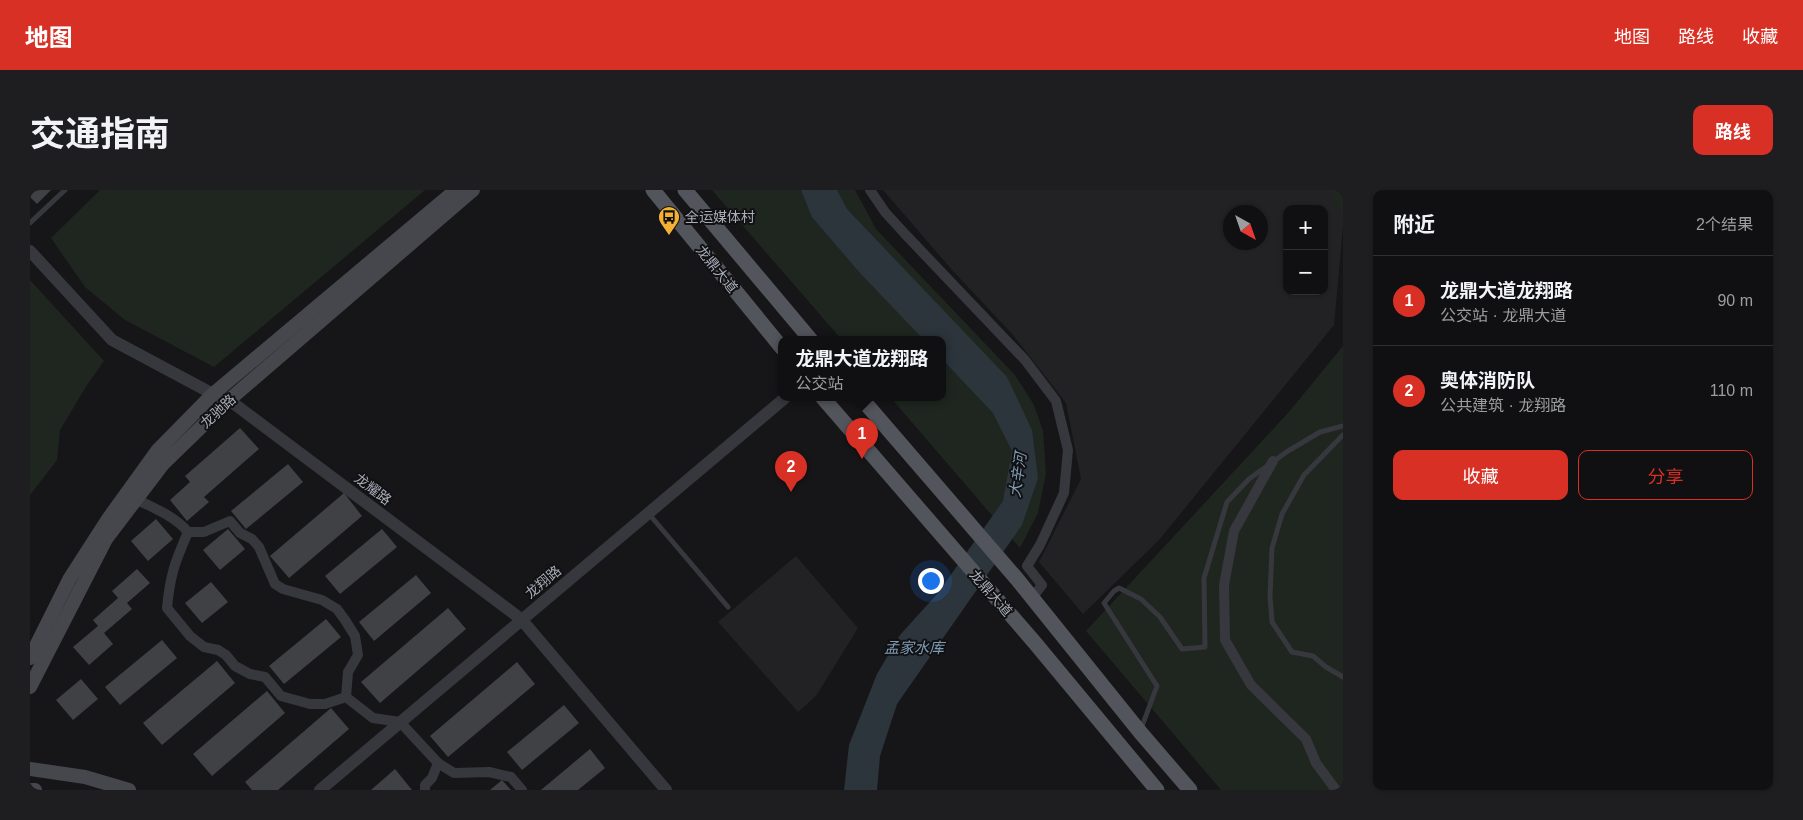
<!DOCTYPE html>
<html lang="zh">
<meta charset="utf-8">
<style>
:root{--surface:#101012;--page:#1e1e20;--text:#f1f3f6;--muted:#9c9d9f;--line:#303032;--accent:#d93025}
body{margin:0;font-family:Helvetica,"Noto Sans SC",sans-serif;background:var(--page);color:var(--text)}
.controls{position:absolute;right:15px;top:15px;display:grid;overflow:hidden;border-radius:10px;box-shadow:0 1px 4px #0004}
.controls button{width:45px;height:45px;display:grid;place-items:center;padding:0;border:0;border-bottom:1px solid var(--line);background:var(--surface);color:var(--text);font:25px sans-serif}
.compass{position:absolute;left:1193px;top:15px;width:45px;height:45px;border-radius:50%;background:var(--surface);box-shadow:0 1px 4px #0004;rotate:140deg}
.you{position:absolute;left:900px;top:390px;width:18px;height:18px;margin:-12px;border:4px solid #fff;border-radius:50%;background:#1a73e8;box-shadow:0 0 0 8px #1a73e833}
.badge{display:grid;place-items:center;width:32px;height:32px;border-radius:50%;background:var(--accent);color:#fff;font-size:16px;font-weight:700}
.pin{position:absolute;translate:-50% -41px;filter:drop-shadow(0 1px 2px #0008)}
.pin::after{content:'';position:absolute;top:26px;width:18px;height:15px;background:inherit;clip-path:polygon(0 0,100% 0,50% 100%)}
.popup{position:absolute;left:748px;top:146px;width:168px;height:65px;box-sizing:border-box;display:grid;place-content:center;border-radius:10px;background:var(--surface);filter:drop-shadow(0 1px 4px #0005);font-size:16px;white-space:nowrap;color:var(--muted)}
.popup b{font-size:19px;color:var(--text)}
.popup::after{content:'';position:absolute;left:50%;top:100%;margin-left:-10px;border:10px solid transparent;border-top-color:var(--surface)}
.list{margin:0;padding:0;list-style:none}
h2{display:flex;justify-content:space-between;align-items:center;height:65px;margin:0;padding:0 20px;font-size:21px}
h2 small{font-size:16px;font-weight:400;color:var(--muted)}
.list li{display:grid;grid-template-columns:32px 1fr auto;gap:15px;align-items:center;box-sizing:border-box;height:90px;padding:0 20px;border-top:1px solid var(--line)}
.list b{display:block;font-size:19px;white-space:nowrap}
.list p{margin:0;font-size:16px;white-space:nowrap;color:var(--muted)}
.list em{font-size:16px;font-style:normal;color:var(--muted)}
.actions{display:flex;gap:10px;padding:15px 20px}
.actions a{flex:1;padding:11px 0;border:1px solid var(--accent);border-radius:10px;text-align:center;font-size:18px;color:var(--accent)}
.actions .main{background:var(--accent);color:#fff}
.map{position:relative;flex:none;width:1313px;height:600px;overflow:hidden;border-radius:10px}
header{display:flex;align-items:center;gap:30px;box-sizing:border-box;height:70px;padding:0 25px;background:var(--accent);color:#fff}
header strong{font-size:24px}
nav{display:flex;gap:28px;margin-inline-start:auto;font-size:18px}
.intro{display:flex;align-items:center;justify-content:space-between;box-sizing:border-box;height:120px;padding:0 30px}
h1{margin:0;font-size:35px}
.button{padding:12px 22px;border-radius:10px;background:var(--accent);color:#fff;font-size:18px;font-weight:700}
main{display:flex;gap:30px;padding:0 30px}
aside{flex:1;background:var(--surface);border-radius:10px;box-shadow:0 1px 4px #0004}
.map>svg:first-child{display:block}
.built{fill:#222225;fill-rule:evenodd}
.green{fill:#1e261f}
.water{fill:#2c353c}
.building{fill:#404145}
.lines{fill:none;stroke-linecap:round;stroke-linejoin:round}
.service{stroke:#37383d;stroke-width:5}
.minor{stroke:#37383d;stroke-width:10}
.tertiary{stroke:#37383d;stroke-width:12}
.secondary{stroke:#45474d;stroke-width:14}
.primary{stroke:#53555c;stroke-width:15}
.labels{text-anchor:middle;stroke-width:4;stroke-linejoin:round;paint-order:stroke}
.poi-label{font-size:14px;fill:#a8adb8;stroke:#111113;text-anchor:start}
.street-label{font-size:14px;fill:#a8adb8;stroke:#111113}
.water-label{font-size:15px;font-style:italic;fill:#7f9bb3;stroke:#111113}
</style>
<header>
<strong>地图</strong>
<nav><a>地图</a><a>路线</a><a>收藏</a></nav>
</header>
<div class="intro"><h1>交通指南</h1><a class="button">路线</a></div>
<main>
<div class="map">
<svg width="1313" height="600" viewBox="0 0 1313 600">
<rect width="100%" height="100%" fill="#161618"/>
<g class="built">
<path d="M853 0H1304L1313 7V36L1304 135 1129 350 1053 424 1009 372 1051 289 1036 213 983 145 923 81ZM1257 19H1294V101H1257ZM1200 22H1230V52H1200Z"/>
<path d="M766 366 828 438 786 506 768 522 688 432Z"/>
</g>
<g class="green">
<path d="M70 0H395L184 177 95 130 55 97 21 48Z"/>
<path d="M682 0H825L846 39 985 185 1004 215 1013 241 1016 284 1008 323 990 358 861 208H912V150H812Z"/>
<path d="M1299 0H1313V29Z"/>
<path d="M0 90 74 171 57 195 30 240 27 270 0 305Z"/>
<path d="M1313 156V600H1191L1056 441 1258 223Z"/>
</g>
<path class="water" d="M771 0H807L817 19 977 187 1002 240 1008 288 992 335 867 514 850 566 847 600H814L819 555 847 484 870 445 908 403 973 311 982 261 963 223 912 169V150H894L830 83 782 27Z"/>
<g class="building">
<path d="M0 0H21L7 14 0 7Z"/>
<path d="M210 238 229 259 174 307 179 312 157 331 140 310 160 292 155 286Z"/>
<path d="M258 274 273 292 216 339 201 321Z"/>
<path d="M314 303 332 326 259 388 240 366Z"/>
<path d="M126 329 143 349 118 371 101 351Z"/>
<path d="M198 339 215 359 190 380 173 360Z"/>
<path d="M352 339 367 357 310 404 295 386Z"/>
<path d="M107 379 120 393 97 413 102 419 74 443 83 454 59 475 43 457 68 436 63 430 88 408 82 401Z"/>
<path d="M386 385 401 403 344 451 329 432Z"/>
<path d="M181 392 198 412 172 433 155 413Z"/>
<path d="M418 418 436 439 350 513 331 492Z"/>
<path d="M296 429 311 447 254 494 239 476Z"/>
<path d="M132 450 147 468 90 515 75 497Z"/>
<path d="M187 471 205 493 132 555 113 533Z"/>
<path d="M487 472 505 494 418 567 400 546Z"/>
<path d="M51 489 68 509 43 530 26 510Z"/>
<path d="M237 501 255 523 182 586 163 564Z"/>
<path d="M534 515 549 533 492 580 477 562Z"/>
<path d="M301 518 319 539 248 600H222L215 592Z"/>
<path d="M560 559 575 578 548 600H511Z"/>
<path d="M365 579 382 600H341Z"/>
<path d="M472 590 481 600H460Z"/>
</g>
<g class="lines">
<g class="service">
<path d="M0 33 35 0"/>
<path d="M1313 245 1274 285 1252 324 1242 358 1240 406 1242 432 1262 462 1283 466 1296 477 1313 487"/>
<path d="M619 324 698 417"/>
<path d="M1111 539 1127 496 1074 413 1084 401 1089 398 1111 409 1130 427 1152 459 1175 457 1174 388 1197 312 1219 289 1258 261 1290 242 1313 236"/>
</g>
<g class="minor">
<path d="M840 0 855 22 875 44 995 170 1026 211 1038 260 1034 303 1010 355 997 376 1012 395 1002 408"/>
<path d="M1243 271 1204 341 1194 395 1195 450 1221 495 1276 549 1286 573 1306 600"/>
<path d="M106 309C125 319 145 326 158 342H174L200 331 210 343 222 349 229 357 245 394 253 399 292 410 307 419 315 430 325 446 328 465 318 482 316 507 343 528 370 532 408 573 424 583 459 582 481 587 492 600"/>
<path d="M158 342C145 372 140 385 137 418L160 446 174 457 188 460 196 465 205 476 220 484 235 487 251 506 280 514H295L316 507"/>
<path d="M395 600V595L402 588 408 573"/>
</g>
<g class="tertiary">
<path d="M0 61 82 150 183 204 199 210 491 429 636 600"/>
<path d="M290 600 755 208"/>
</g>
<g class="secondary">
<path d="M0 468 40 388 78 329 127 261 183 204 426 0"/>
<path d="M0 497 76 349 133 274 199 210 443 0"/>
<path d="M0 579 55 587 99 600"/>
<path d="M0 600H5"/>
</g>
<g class="primary">
<path d="M623 0 752 158"/>
<path d="M655 0 781 150"/>
<path d="M793 208 1005 453 1127 600"/>
<path d="M831 208 987 389 1110 542 1160 600"/>
</g>
</g>
<defs>
<g id="bus-pin" transform="scale(1.125)"><path d="M0 17L-7.5 6A9.5 9.5 0 1 1 7.5 6Z" fill="#f2b134" stroke="#111113"/><path d="M-5-6H5V4H4V6H2V4H-2V6H-4V4H-5ZM-3.5-4V0h7V-4ZM-3.5 1.2v1.5H-2V1.2ZM2 1.2v1.5H3.5V1.2Z" fill="#111"/></g>
</defs>
<g fill-rule="evenodd">
<use href="#bus-pin" x="639" y="27"/>
</g>
<g class="labels">
<g class="poi-label">
<text x="655" y="32">全运媒体村</text>
</g>
<g class="street-label">
<text transform="translate(687 79) rotate(51)" y="5">龙鼎大道</text>
<text transform="translate(188 221) rotate(-43)" y="5">龙驰路</text>
<text transform="translate(343 299) rotate(37)" y="5">龙耀路</text>
<text transform="translate(513 392) rotate(-40)" y="5">龙翔路</text>
<text transform="translate(961 403) rotate(49)" y="5">龙鼎大道</text>
</g>
<g class="water-label">
<text transform="translate(988 285) rotate(-82)" y="5">大辛河</text>
<text x="884" y="463">孟家水库</text>
</g>
</g>
</svg>
<div class="controls">
<button>+</button>
<button>−</button>
</div>
<svg class="compass" viewBox="-18 -18 36 36"><path d="M0-13l5 13h-10z" fill="#e53935"/><path d="M0 13l5-13h-10z" fill="#9c9d9f"/></svg>
<div class="you"></div>
<div class="pin badge" style="left:832px;top:269px">1</div>
<div class="popup"><b>龙鼎大道龙翔路</b>公交站</div>
<div class="pin badge" style="left:761px;top:302px">2</div>
</div>
<aside>
<h2>附近<small>2个结果</small></h2>
<ul class="list">
<li><span class="badge">1</span><div><b>龙鼎大道龙翔路</b><p>公交站 · 龙鼎大道</p></div><em>90 m</em></li>
<li><span class="badge">2</span><div><b>奥体消防队</b><p>公共建筑 · 龙翔路</p></div><em>110 m</em></li>
</ul>
<div class="actions"><a class="main">收藏</a><a>分享</a></div>
</aside>
</main>
